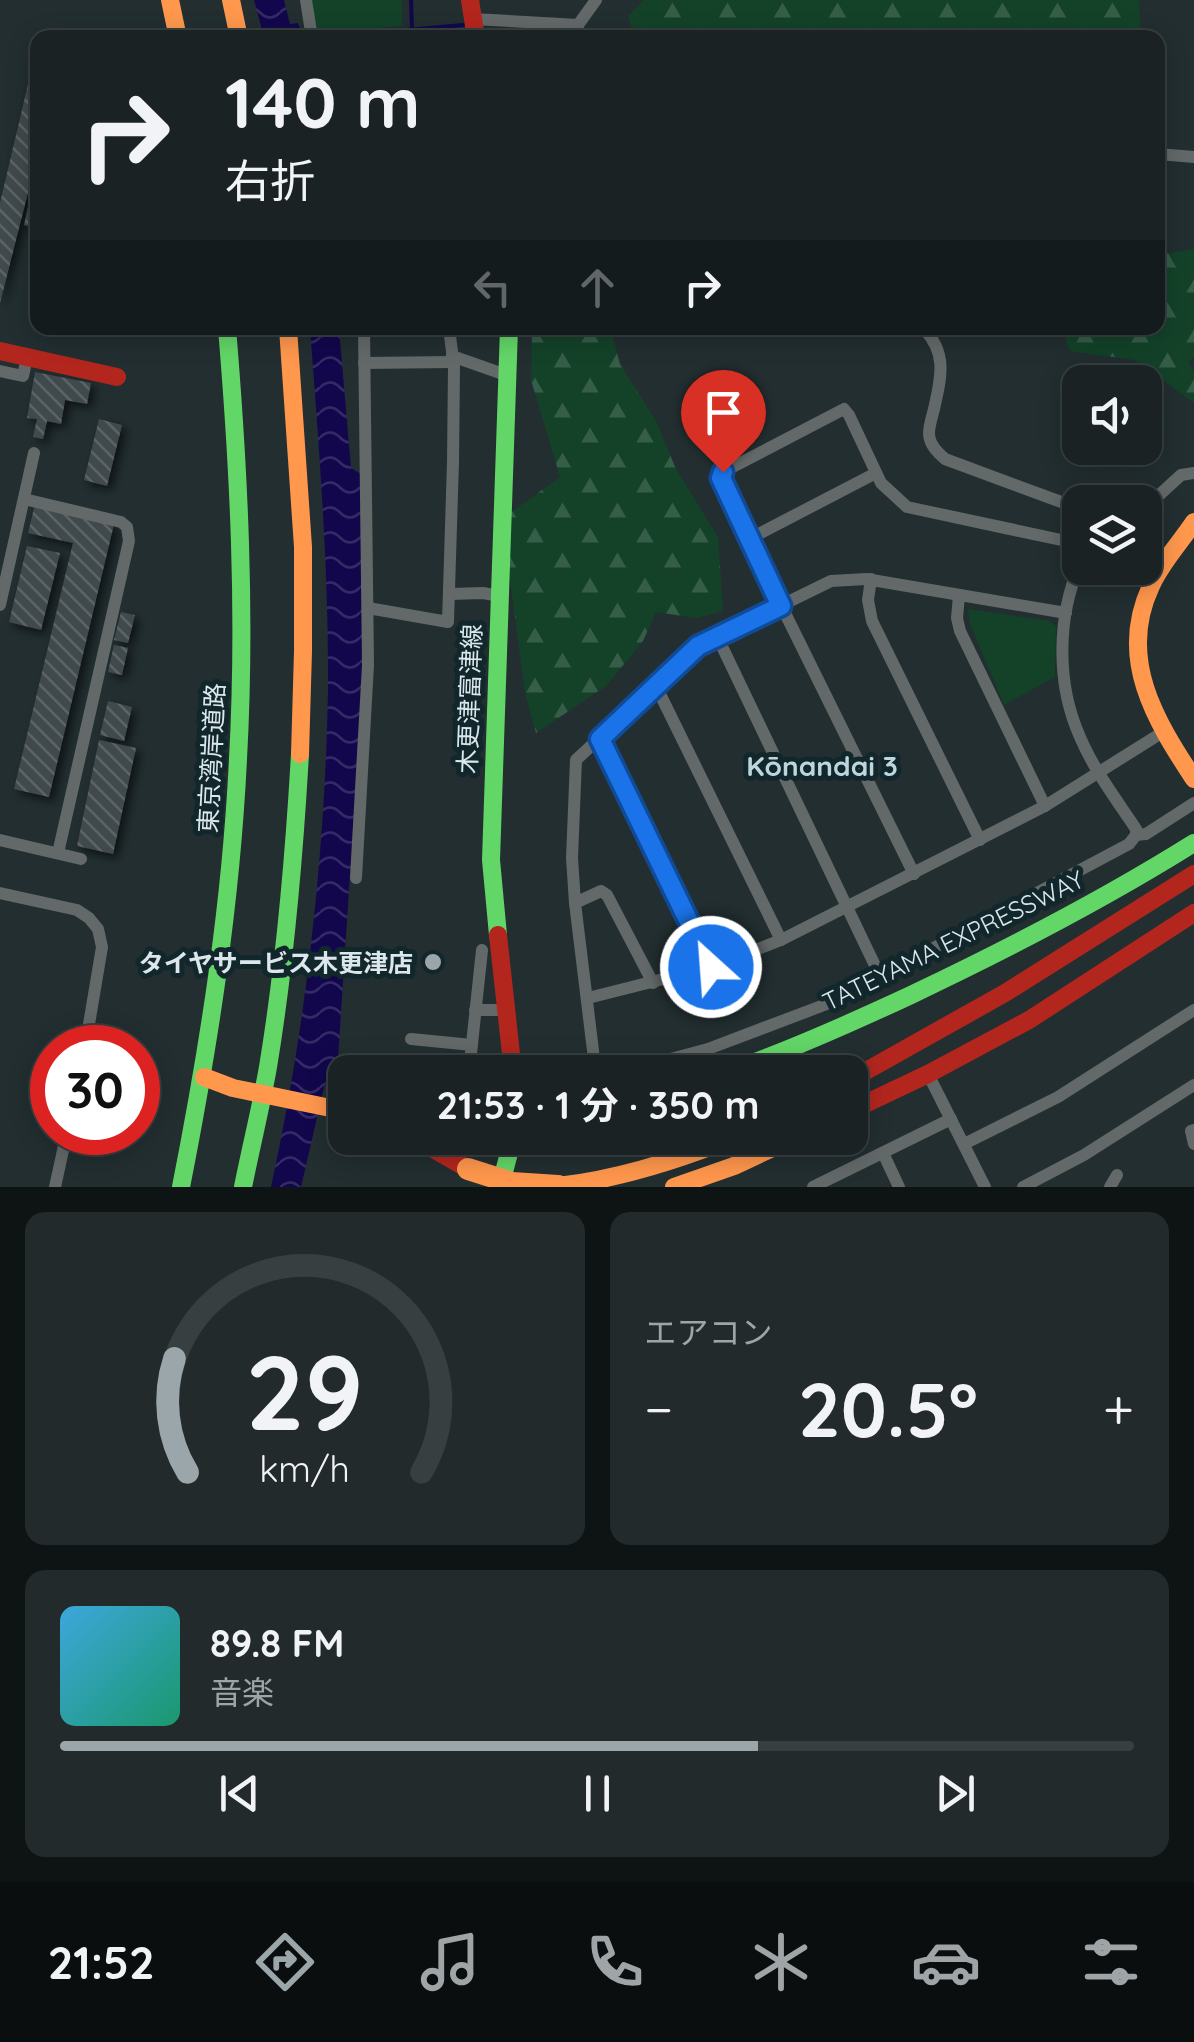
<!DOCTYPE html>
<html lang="ja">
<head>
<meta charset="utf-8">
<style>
	:root { --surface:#1a2224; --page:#232a2c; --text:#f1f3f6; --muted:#9fa4a6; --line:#383f41; --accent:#9aa6aa }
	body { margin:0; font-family:Quicksand,"Noto Sans JP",sans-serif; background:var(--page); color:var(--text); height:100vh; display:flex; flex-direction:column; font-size:38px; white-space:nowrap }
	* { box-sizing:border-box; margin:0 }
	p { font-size:32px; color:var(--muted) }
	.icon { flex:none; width:55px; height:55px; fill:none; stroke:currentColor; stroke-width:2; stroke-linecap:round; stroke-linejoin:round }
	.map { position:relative; height:1187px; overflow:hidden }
	.panel { display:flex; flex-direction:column; gap:25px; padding:25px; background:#0e1314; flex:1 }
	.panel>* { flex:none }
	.banner { position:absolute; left:30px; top:30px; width:1135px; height:305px; border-radius:20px; box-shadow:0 5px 25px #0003,0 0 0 2px var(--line); background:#1a2224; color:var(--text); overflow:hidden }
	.tools { position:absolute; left:1062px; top:365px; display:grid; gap:20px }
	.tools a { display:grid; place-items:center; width:100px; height:100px; border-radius:20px; background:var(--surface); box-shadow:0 5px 25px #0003,0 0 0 2px var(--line); font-size:50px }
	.speed { position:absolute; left:30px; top:1025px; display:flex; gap:20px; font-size:50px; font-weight:700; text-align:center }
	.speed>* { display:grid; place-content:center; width:130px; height:130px; border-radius:50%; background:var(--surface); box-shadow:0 5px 25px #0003,0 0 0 2px var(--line); line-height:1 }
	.speed .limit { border:15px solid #d22; background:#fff; color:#111 }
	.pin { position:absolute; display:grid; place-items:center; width:85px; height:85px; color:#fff; margin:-102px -42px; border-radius:50% 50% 50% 0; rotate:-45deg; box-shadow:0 0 10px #0007 }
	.pin .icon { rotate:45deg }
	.me { position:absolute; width:110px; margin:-55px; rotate:334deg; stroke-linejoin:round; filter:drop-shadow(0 0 8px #0008) }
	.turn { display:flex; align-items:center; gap:35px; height:210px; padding:0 30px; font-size:45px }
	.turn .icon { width:130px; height:130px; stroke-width:2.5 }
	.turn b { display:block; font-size:70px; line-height:85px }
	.lanes { display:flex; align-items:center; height:95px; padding:0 30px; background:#0003; justify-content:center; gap:50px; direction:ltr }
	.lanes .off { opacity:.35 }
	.big { font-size:75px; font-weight:700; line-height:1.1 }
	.panel .tile { flex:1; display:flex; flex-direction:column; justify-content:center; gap:15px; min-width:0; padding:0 35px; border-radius:20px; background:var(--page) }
	.panel .dial { align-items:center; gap:0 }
	.dial svg { height:260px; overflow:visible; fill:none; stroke:var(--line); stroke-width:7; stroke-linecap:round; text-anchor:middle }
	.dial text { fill:var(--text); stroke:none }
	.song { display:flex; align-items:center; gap:30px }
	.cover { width:120px; height:120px; border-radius:15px; background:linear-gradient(135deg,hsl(200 70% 55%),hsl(160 70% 35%)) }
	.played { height:10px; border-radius:5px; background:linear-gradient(90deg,var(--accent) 65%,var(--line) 65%) }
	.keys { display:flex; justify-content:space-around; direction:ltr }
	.heat { display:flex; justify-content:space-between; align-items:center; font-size:55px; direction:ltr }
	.panel .tiles { flex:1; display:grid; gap:25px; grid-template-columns:1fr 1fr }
	.tile:last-child { grid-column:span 2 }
	.trip { position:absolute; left:328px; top:1055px; width:540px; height:100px; border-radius:20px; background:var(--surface); box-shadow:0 5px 25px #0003,0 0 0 2px var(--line); font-weight:700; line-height:100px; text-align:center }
	.tab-bar { display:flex; height:160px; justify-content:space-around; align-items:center; background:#0a0e0e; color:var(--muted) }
	.tab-bar .icon { width:70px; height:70px }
	.tab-bar .on { color:var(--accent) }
	.tab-bar b { font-size:45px; color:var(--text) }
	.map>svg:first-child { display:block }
	.green { fill:#134229 }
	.forest { fill:url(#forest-firs) }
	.water { fill:url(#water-waves) }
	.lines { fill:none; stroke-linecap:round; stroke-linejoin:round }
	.stream { stroke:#12074c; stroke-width:4 }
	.building { fill:url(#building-back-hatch); filter:url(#shadow) }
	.street { stroke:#636868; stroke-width:12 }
	.fast { stroke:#63d668; stroke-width:18 }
	.slow { stroke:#ff974d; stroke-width:18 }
	.jam { stroke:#b3261e; stroke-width:18 }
	.slow-bridge { stroke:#ff974d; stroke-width:22 }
	.route-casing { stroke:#114b97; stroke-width:25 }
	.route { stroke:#1a73e8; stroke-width:18 }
	.poi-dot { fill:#9aa6aa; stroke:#12272c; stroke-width:4 }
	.labels { text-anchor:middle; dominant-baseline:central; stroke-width:10; stroke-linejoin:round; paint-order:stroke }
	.street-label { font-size:25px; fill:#dbe7eb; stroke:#12272c }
	.poi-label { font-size:25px; font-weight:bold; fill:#dbe7eb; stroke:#12272c; text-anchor:end }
	.neighbourhood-label { font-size:28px; font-weight:bold; fill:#bdd6dd; stroke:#12272c }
</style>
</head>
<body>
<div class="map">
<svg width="1194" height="1187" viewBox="0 0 1194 1187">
	<defs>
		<pattern id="forest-firs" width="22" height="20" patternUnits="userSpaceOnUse" patternTransform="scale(2.5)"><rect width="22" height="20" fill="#134229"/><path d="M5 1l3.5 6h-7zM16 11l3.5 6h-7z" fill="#355d48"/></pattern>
		<pattern id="water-waves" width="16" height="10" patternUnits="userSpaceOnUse" patternTransform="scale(2.5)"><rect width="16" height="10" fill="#12074c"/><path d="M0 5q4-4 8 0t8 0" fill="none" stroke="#342b66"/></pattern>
		<pattern id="building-back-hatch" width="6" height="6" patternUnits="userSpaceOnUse" patternTransform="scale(2.5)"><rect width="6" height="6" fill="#41494c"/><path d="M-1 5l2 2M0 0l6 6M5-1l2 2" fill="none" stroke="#5c6366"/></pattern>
		<filter id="shadow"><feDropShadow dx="4.5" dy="4.5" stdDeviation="5" flood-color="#0009"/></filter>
	</defs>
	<rect width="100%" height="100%" fill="#222e30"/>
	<g class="green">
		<polygon points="310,0 402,0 402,26 350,30 316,28"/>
		<polygon points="968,609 1050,621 1056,627 1055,677 1004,705 970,624"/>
	</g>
	<g class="forest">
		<polygon points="644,0 1139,0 1141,37 635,37 628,16"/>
		<polygon points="1194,249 1194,357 1188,362 1194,372 1194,403 1135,360 1070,351 1062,328 1158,328 1158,255"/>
		<polygon points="532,328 610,328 620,364 656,421 676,469 718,537 723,611 696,618 656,612 643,641 606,686 536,733 525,693 502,519 560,477 531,380"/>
	</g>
	<g class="water">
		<polygon points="254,0 284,0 290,24 298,23 303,37 264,37"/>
		<path d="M310,328H339L351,468L361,474L364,660L337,1074L325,1083L301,1187H271C306,1027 325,855 328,691C329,570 319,448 310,328Z"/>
	</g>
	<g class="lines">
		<g class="stream">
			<polyline points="411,0 412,29"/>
			<polyline points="351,35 463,25"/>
		</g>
	</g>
	<g class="building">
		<polygon points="29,80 38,82 38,153 0,303 0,203"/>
		<polygon points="36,174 38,174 38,229 24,225"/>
		<polygon points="35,372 91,383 87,404 65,400 61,424 47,421 43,439 33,437 37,419 27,418"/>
		<polygon points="99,419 122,425 107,486 84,480"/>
		<polygon points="35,504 114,524 49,797 14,789 73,543 28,533"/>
		<polygon points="27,546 60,553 41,630 9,622"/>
		<polygon points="121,612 135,615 128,643 114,640"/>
		<polygon points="114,645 128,648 122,675 108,672"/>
		<polygon points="108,701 132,707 124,741 100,735"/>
		<polygon points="99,740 136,748 113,854 77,846"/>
	</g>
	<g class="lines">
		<g class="street">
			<polyline points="306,0 312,38"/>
			<polyline points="473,19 578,25"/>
			<polyline points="577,32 578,25 596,0"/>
			<polyline points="476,35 577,36"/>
			<polyline points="401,36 402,38"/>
			<polyline points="1158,154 1194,157"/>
			<path d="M923,328C948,353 941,378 934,409C932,417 929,426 929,433C929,444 937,452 945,459L1080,509"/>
			<polyline points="452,356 506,375"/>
			<polyline points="364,363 453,362"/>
			<polyline points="0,371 23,376 27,357"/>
			<polyline points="24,499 121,522 127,527 129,541 58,853"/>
			<polyline points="1145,508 1181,475 1194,473"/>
			<polyline points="749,539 876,473"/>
			<polyline points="1129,568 1153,581"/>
			<polyline points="871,579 868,600 872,621 980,840"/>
			<polyline points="450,594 483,593 500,596"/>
			<polyline points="959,595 957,618 960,631 1045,806"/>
			<polyline points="0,605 34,453"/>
			<polyline points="368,608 448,622 453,462 454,367 449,328"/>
			<path d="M1066,613L866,579L831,581L698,646L576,760L572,858L575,903L595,1067L604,1072L644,1066L708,1049L832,1002L1129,844L1136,835V829C1116,799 1094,770 1080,737C1056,683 1057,617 1080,564"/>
			<polyline points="717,636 881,978"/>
			<polyline points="656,686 781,940"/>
			<polyline points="600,739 711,967"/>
			<polyline points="1136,835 1146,834 1194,803"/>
			<polyline points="0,840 81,859"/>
			<polyline points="914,874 781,605 721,478 723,472 844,409 849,415 881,483 907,507 1080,544"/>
			<polyline points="356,878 368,665 364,328"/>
			<polyline points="0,893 77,910 89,918 98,929 102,947 85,1048"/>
			<polyline points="575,903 601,891 607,895 653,983"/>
			<polyline points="588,998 711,967 781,940 1045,806 1163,732"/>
			<polyline points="475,1010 509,1010"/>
			<polyline points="411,1039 472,1045"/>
			<polyline points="469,1072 482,950"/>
			<polyline points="928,1074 985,1187"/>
			<polyline points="1194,1130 1191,1131 1194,1144"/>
			<polyline points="964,1144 1058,1097 1194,1010"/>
			<polyline points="883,1153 899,1187"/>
			<polyline points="55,1187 67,1132"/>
			<polyline points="813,1187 951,1119"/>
			<polyline points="1023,1187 1084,1155 1194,1085"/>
			<polyline points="1110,1187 1117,1175"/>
		</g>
		<g class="fast">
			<polyline points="498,935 491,860 509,328"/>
			<path d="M728,1072C791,1050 851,1023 911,995C1008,949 1103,900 1194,843"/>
			<path d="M181,1187C209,1045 231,904 238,759C246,615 239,472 227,328"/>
			<path d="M243,1187C251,1147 261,1107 268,1067C285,964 294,859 300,754"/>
			<polyline points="500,1187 513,1138"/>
		</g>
		<g class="slow">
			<polyline points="170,0 178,38"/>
			<polyline points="231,0 239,38"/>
			<polyline points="288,328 303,547 303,651 300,754"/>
			<path d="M1194,522C1180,543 1161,563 1151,586C1117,658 1155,720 1194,779"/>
			<polyline points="204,1077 233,1088 345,1111"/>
			<path d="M558,1186C619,1179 676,1161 733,1138"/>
			<polyline points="674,1187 734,1166 794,1138"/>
		</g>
		<g class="jam">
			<polyline points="470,0 476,38"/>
			<polyline points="0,351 117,377"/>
			<polyline points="498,935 513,1072"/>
			<polyline points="850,1080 1005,993 1194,874"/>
			<polyline points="850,1111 928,1074 1029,1020 1194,913"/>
			<polyline points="414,1138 468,1169"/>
		</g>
		<polyline class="slow-bridge" points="468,1169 512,1183 558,1186"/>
	</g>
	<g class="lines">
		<g class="route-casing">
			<polyline id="route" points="711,967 600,739 698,646 781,606 721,478 723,472"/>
		</g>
		<use href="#route" class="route"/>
	</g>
	<circle class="poi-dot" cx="433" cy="962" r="10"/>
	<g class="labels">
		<g class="street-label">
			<text transform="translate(469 699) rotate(-88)">木更津富津線</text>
			<text transform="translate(211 758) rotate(-87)">東京湾岸道路</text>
			<text transform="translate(953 940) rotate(-26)">TATEYAMA EXPRESSWAY</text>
		</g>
		<g class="poi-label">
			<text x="413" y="962">タイヤサービス木更津店</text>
		</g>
		<g class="neighbourhood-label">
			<text x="822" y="765">Kōnandai 3</text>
		</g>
	</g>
</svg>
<div class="tools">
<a><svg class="icon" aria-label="sound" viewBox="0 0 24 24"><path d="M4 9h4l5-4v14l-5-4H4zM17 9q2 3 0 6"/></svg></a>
<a><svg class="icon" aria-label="layers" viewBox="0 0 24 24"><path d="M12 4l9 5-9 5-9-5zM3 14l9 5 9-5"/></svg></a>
</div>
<div class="speed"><div class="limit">30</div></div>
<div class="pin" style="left:723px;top:472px;background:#d93025"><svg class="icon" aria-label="arrive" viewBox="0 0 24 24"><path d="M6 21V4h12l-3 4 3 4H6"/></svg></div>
<svg class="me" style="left:711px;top:967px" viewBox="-20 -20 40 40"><circle r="17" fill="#1a73e8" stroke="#fff" stroke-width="3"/><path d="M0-11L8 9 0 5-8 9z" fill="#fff"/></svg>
<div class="trip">21:53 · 1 分 · 350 m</div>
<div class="banner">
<div class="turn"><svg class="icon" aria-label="right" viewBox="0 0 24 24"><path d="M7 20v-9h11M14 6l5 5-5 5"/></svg><div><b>140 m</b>右折</div></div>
<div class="lanes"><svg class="icon off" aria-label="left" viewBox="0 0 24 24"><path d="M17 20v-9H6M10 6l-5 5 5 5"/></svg><svg class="icon off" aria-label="ahead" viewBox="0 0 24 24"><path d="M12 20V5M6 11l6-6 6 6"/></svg><svg class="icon" aria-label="right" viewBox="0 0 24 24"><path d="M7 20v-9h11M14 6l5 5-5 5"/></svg></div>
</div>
</div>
<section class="panel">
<div class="tiles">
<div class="tile dial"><svg viewBox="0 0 100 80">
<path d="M14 69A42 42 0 1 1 86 69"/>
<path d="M14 69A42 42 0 0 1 10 34" stroke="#9aa6aa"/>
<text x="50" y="56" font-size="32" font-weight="700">29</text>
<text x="50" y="72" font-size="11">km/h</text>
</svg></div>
<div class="tile"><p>エアコン</p>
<div class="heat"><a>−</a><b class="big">20.5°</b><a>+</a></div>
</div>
<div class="tile">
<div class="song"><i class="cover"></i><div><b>89.8 FM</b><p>音楽</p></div></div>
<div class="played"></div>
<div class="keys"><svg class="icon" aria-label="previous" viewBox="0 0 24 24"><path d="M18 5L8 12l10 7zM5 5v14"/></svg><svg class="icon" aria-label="pause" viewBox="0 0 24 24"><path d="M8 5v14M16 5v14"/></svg><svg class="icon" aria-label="next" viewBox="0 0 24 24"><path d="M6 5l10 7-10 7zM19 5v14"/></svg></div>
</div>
</div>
</section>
<nav class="tab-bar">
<b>21:52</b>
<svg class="icon on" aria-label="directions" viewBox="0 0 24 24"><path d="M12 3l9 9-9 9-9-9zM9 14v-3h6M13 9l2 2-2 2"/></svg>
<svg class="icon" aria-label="music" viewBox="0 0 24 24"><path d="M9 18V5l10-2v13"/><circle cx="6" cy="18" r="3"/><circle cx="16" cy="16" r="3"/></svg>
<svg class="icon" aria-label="phone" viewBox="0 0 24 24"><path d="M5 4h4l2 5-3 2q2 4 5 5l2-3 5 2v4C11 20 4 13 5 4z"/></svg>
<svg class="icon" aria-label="climate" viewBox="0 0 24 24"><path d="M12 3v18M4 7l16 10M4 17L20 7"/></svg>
<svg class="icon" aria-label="car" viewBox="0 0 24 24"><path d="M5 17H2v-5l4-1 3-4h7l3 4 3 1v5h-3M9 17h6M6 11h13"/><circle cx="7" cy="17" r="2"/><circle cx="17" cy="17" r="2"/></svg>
<svg class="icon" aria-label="filters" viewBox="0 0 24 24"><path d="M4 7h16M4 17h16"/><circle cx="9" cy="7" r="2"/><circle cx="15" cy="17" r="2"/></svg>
</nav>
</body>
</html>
